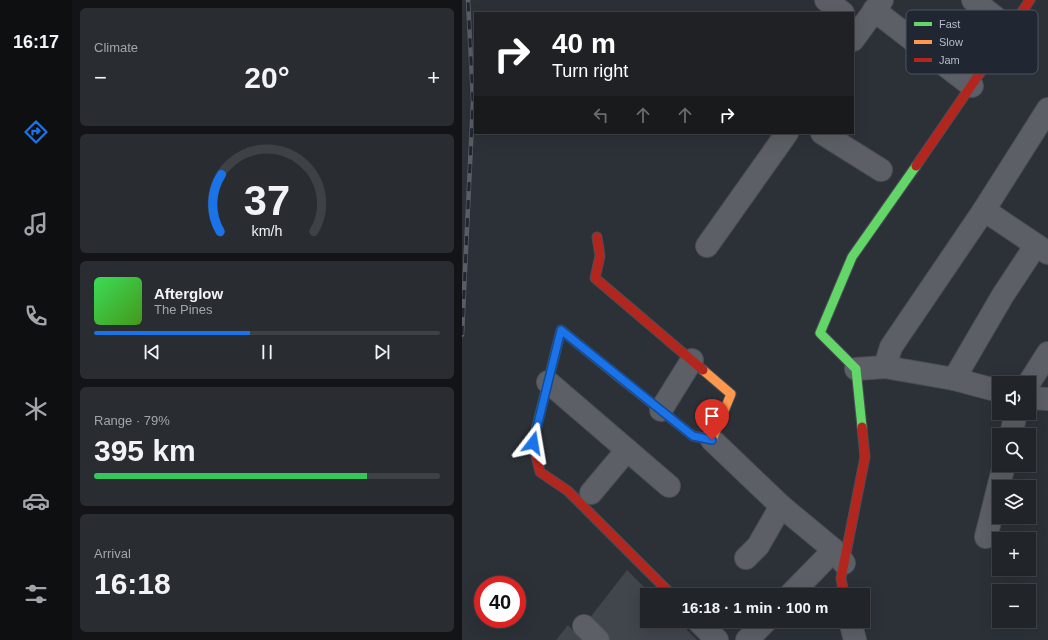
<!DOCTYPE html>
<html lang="en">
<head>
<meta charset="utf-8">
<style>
	:root { --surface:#21252a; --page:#292d32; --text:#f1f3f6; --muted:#a2a5a8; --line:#3e4247; --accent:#1a73e8 }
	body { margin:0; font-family:Arial,sans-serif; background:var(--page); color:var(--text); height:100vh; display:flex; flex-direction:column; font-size:15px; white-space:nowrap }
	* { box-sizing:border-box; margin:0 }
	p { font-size:13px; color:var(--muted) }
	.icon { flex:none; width:22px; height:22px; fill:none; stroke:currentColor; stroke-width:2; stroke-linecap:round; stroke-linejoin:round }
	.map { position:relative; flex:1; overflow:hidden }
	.side { display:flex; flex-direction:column; gap:8px; padding:8px; background:#121417; width:390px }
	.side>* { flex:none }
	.hud { position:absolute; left:12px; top:12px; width:380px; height:122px; border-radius:0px; box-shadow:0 4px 16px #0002,0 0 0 1px var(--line); background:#202124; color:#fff; overflow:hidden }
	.fabs { position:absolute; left:530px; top:376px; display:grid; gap:8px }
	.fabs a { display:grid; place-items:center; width:44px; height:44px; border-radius:0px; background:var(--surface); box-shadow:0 4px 16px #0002,0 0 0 1px var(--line); font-size:20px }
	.speed { position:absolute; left:12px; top:576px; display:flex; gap:8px; font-size:20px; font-weight:700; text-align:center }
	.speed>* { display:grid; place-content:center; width:52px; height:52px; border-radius:50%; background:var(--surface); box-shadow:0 4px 16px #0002,0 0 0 1px var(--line); line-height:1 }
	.speed .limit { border:6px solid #d22; background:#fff; color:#111 }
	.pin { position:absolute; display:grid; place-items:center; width:34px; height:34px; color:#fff; margin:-41px -17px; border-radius:50% 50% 50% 0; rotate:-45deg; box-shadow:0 0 4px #0007 }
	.pin .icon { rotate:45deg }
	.me { position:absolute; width:44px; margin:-22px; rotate:14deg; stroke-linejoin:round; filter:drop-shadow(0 0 3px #0008) }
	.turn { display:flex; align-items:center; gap:14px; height:84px; padding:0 12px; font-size:18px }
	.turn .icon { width:52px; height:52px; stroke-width:2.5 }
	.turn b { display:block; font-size:28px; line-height:34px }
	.lanes { display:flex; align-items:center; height:38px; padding:0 12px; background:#0003; justify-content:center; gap:20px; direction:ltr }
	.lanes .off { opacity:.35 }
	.big { font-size:30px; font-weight:700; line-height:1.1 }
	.side .card { flex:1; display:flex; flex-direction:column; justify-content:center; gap:6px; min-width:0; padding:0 14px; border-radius:6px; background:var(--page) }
	.side .dial { align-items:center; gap:0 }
	.dial svg { height:104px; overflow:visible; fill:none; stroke:var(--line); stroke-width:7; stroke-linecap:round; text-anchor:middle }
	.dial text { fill:var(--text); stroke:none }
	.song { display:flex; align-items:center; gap:12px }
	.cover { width:48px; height:48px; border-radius:6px; background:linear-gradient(135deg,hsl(130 70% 55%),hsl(100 70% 35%)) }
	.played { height:4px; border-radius:2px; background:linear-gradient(90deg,var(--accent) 45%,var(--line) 45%) }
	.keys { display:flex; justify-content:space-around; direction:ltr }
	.heat { display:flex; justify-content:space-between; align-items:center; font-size:22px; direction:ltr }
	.charge { height:6px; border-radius:3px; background:linear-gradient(90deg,#34c759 79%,var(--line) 0) }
	.trip { position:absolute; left:178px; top:588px; width:230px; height:40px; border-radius:0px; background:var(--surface); box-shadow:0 4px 16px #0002,0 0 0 1px var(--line); font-weight:700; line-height:40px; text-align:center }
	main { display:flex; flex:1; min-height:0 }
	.tabs { display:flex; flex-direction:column; width:72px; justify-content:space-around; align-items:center; background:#0d0f11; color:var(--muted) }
	.tabs .icon { width:28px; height:28px }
	.tabs .on { color:var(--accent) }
	.tabs b { font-size:18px; color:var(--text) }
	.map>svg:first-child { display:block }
	.building { fill:#41454c }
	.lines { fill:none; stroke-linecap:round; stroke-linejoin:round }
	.street-casing { stroke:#4a4e55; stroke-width:24 }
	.fast-casing { stroke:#4a4e55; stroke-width:11 }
	.slow-casing { stroke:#4a4e55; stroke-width:11 }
	.jam-casing { stroke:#4a4e55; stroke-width:11 }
	.street { stroke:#5c6066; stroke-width:22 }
	.fast { stroke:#63d668; stroke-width:9 }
	.slow { stroke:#ff974d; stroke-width:9 }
	.jam { stroke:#b3261e; stroke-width:9 }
	.rail-casing { stroke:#5a5e64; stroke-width:4.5 }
	.rail { stroke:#202733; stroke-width:3; stroke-dasharray:9; stroke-linecap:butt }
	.route-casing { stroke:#114b97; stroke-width:10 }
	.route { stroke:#1a73e8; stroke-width:7 }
	.key { fill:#202733; stroke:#4d5460; stroke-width:1 }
	.key-label { font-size:11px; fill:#b7bdc8 }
</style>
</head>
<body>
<main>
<nav class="tabs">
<b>16:17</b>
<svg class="icon on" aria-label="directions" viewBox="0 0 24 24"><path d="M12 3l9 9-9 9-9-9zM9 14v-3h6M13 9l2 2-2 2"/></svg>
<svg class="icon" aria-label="music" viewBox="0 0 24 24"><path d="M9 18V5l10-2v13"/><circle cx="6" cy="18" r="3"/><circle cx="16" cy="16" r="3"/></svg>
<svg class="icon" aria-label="phone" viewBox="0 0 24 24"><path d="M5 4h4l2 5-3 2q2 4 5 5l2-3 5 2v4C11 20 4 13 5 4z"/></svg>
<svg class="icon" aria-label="climate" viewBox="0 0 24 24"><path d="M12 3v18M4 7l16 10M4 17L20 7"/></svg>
<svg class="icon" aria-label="car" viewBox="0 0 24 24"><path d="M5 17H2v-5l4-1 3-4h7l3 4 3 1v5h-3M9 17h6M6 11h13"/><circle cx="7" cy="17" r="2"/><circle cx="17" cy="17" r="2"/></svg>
<svg class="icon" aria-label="filters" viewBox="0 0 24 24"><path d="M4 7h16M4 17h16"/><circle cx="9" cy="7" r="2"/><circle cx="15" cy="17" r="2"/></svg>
</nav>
<section class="side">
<div class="card"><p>Climate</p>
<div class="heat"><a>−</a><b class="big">20°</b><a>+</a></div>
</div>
<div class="card dial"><svg viewBox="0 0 100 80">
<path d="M14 69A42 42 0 1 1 86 69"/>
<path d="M14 69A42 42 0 0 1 15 25" stroke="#1a73e8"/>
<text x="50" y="56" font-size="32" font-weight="700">37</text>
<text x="50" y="72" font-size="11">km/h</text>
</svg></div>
<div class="card">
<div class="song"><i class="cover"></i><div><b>Afterglow</b><p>The Pines</p></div></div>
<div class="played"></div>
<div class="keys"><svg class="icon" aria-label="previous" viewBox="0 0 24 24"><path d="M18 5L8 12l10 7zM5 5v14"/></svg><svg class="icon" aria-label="pause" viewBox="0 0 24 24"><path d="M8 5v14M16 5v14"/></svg><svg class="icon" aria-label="next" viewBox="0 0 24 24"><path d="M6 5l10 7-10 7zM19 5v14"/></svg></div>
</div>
<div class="card"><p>Range · 79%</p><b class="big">395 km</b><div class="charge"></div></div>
<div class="card"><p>Arrival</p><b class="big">16:18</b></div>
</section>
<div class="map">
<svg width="586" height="640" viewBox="0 0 586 640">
	<rect width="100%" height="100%" fill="#2c3138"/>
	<g class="building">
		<polygon points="165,570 190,595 185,595 185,621 216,621 235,640 148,640 127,619"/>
		<polygon points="106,625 119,640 94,640"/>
	</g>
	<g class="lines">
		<g class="street-casing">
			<g id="street">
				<polyline points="364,0 381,13"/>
				<polyline points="511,0 548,29"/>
				<polyline points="412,10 510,86"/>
				<polyline points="391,40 420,0"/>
				<polyline points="360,133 419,170"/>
				<polyline points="522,210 586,253"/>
				<polyline points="245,246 325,133"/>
				<polyline points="423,367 429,347 522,210 586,109"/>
				<polyline points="394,369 423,367 492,379 537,391"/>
				<polyline points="492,379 541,295 574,245"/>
				<polyline points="86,382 207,486"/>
				<polyline points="567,383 586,353"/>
				<polyline points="567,398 586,399"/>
				<polyline points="199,410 230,360"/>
				<polyline points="549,435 554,413"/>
				<polyline points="250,440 319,506 296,546 284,558"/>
				<polyline points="129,493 165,450"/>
				<polyline points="319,506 372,550 382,563"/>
				<polyline points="524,537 542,465"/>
				<polyline points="328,595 372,550"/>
				<polyline points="236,621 255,640"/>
				<polyline points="388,621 393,640"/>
				<polyline points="122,626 136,640"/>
				<polyline points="285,640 304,621"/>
			</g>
		</g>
		<g class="fast-casing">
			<g id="fast">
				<polyline points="75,426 99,330 157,377"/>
				<polyline points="400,427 394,369 358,333 390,257 454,166"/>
			</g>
		</g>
		<g class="slow-casing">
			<polyline id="slow" points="157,377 231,436 250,440 269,394 241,370"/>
		</g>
		<g class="jam-casing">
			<g id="jam">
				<polyline points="454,166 568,0"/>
				<polyline points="135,237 138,256 133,278 241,370"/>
				<polyline points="75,426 71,443 78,472 106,491 210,595"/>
				<polyline points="382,595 379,578 403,457 400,427"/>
			</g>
		</g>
		<use href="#street" class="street"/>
		<use href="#fast" class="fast"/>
		<use href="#slow" class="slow"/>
		<use href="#jam" class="jam"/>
		<g class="rail-casing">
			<polyline id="rail" points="0,335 11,101 6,0"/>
		</g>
		<use href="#rail" class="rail"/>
	</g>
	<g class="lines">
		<g class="route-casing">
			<polyline id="route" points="71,443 99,330 231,436 250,440"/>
		</g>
		<use href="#route" class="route"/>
	</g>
	<rect x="444" y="10" width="132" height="64" rx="6" class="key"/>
	<rect x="452" y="22" width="18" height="4" fill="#63d668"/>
	<rect x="452" y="40" width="18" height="4" fill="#ff974d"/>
	<rect x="452" y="58" width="18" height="4" fill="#b3261e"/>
	<g class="key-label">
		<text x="477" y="28">Fast</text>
		<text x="477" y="46">Slow</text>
		<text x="477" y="64">Jam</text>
	</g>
</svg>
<div class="fabs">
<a><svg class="icon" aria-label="sound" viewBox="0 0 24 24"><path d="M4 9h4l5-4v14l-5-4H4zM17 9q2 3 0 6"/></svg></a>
<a><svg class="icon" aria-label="search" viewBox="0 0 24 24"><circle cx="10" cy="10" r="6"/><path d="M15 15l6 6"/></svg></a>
<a><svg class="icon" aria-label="layers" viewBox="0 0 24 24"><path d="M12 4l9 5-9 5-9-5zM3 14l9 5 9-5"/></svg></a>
<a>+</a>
<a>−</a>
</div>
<div class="speed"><div class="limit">40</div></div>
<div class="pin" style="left:250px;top:440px;background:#d93025"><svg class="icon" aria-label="arrive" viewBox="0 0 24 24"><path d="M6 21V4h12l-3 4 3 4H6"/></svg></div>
<svg class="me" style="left:71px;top:443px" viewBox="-20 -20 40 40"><path d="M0-17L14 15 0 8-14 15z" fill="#1a73e8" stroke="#fff" stroke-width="4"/></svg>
<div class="trip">16:18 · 1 min · 100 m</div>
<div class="hud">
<div class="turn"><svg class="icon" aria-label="right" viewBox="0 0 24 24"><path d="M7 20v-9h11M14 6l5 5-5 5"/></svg><div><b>40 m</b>Turn right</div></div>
<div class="lanes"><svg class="icon off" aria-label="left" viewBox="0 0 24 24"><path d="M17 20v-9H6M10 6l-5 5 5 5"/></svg><svg class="icon off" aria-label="ahead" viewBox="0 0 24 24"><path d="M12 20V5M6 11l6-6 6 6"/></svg><svg class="icon off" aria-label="ahead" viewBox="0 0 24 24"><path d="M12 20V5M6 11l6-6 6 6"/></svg><svg class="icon" aria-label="right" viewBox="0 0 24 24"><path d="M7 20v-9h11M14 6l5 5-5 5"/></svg></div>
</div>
</div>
</main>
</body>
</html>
